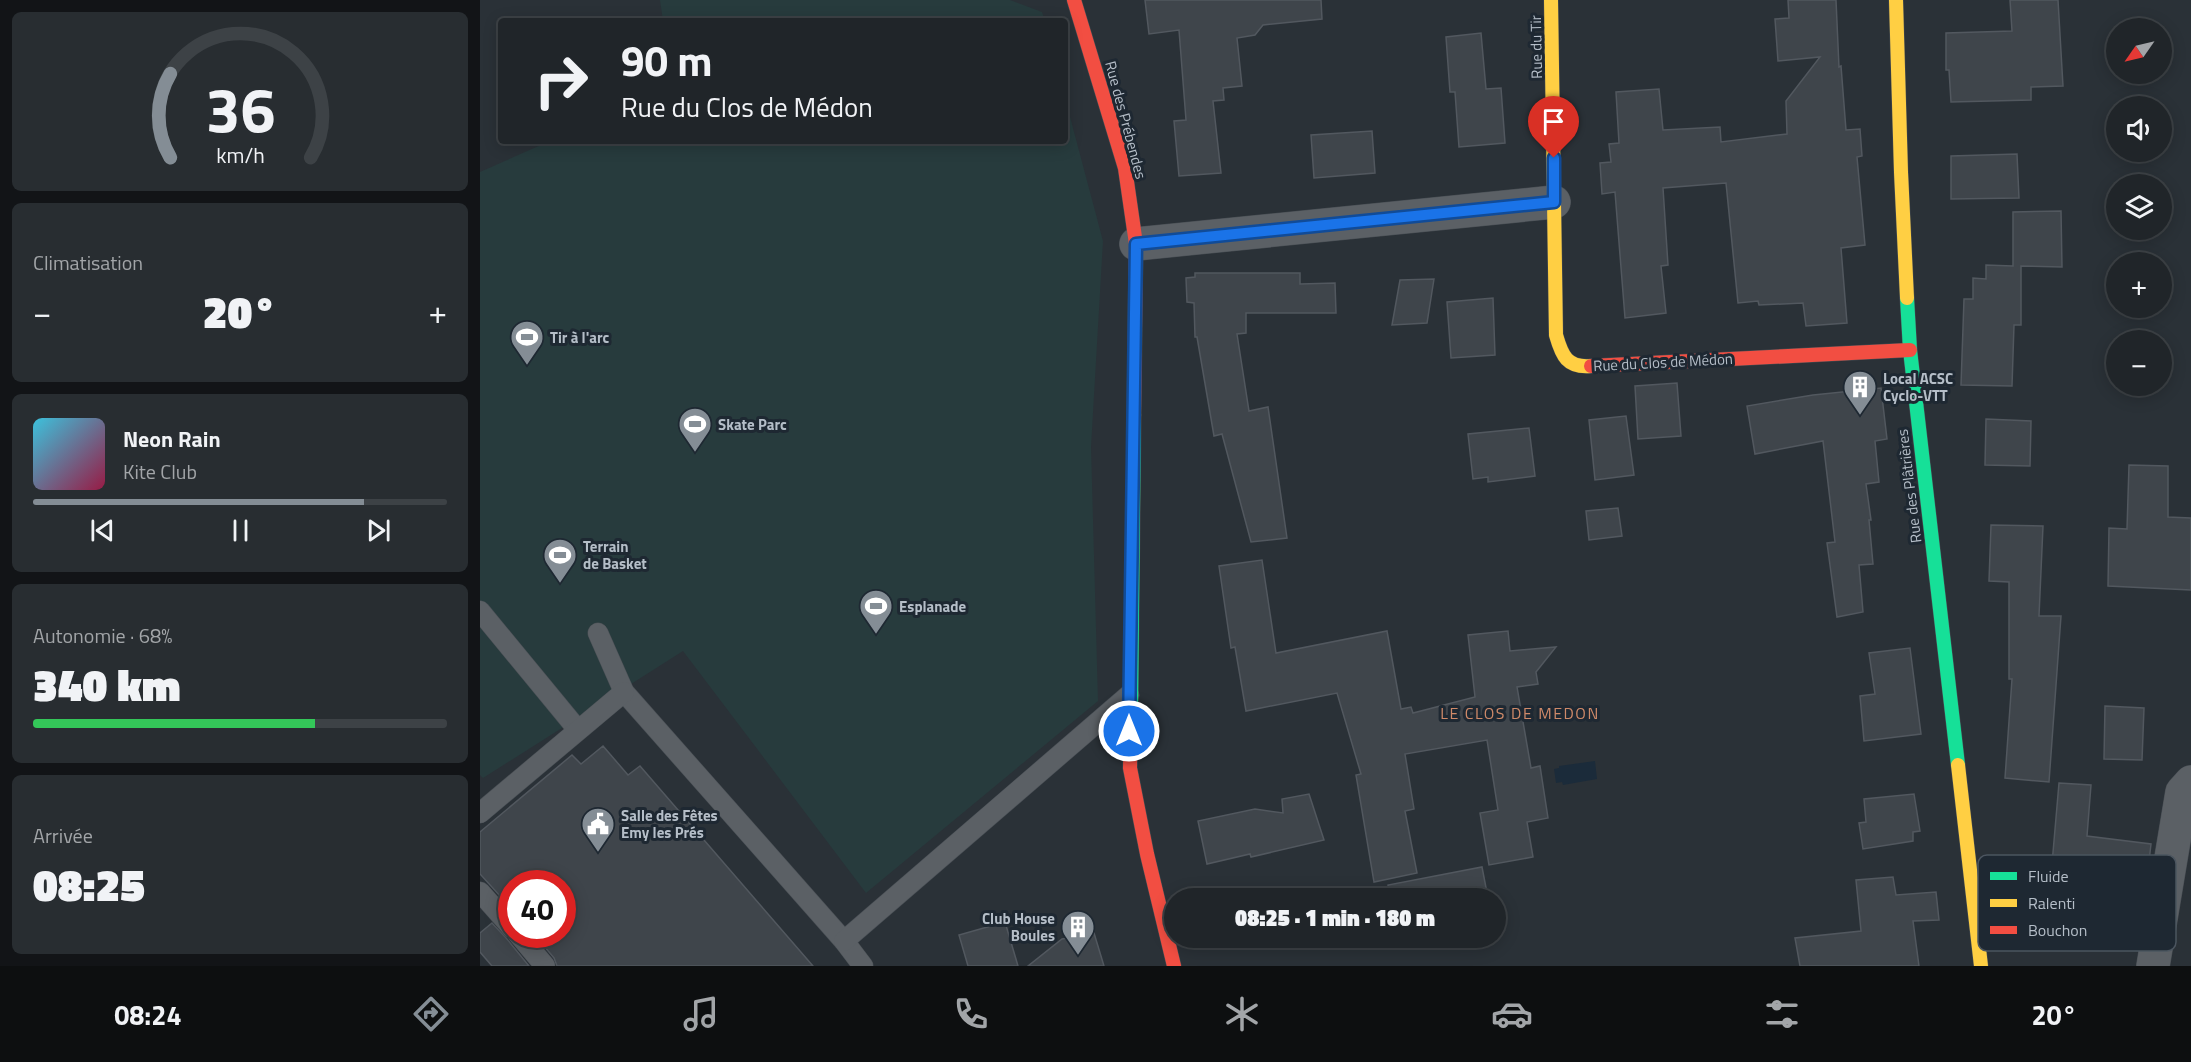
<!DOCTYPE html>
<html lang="fr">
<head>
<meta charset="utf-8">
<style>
	:root { --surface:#202529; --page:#282d31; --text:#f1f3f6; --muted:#a2a5a8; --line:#3d4246; --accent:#848d95 }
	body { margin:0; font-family:"Titillium Web",sans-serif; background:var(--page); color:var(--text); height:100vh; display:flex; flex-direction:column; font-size:22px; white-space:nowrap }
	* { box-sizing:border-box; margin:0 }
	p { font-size:20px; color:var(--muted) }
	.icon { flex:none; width:33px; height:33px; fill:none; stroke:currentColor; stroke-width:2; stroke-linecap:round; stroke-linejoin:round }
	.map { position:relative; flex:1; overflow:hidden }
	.side { display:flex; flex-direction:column; gap:12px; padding:12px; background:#121417; width:480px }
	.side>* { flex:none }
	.hud { position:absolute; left:18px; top:18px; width:570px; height:126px; border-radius:6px; box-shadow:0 3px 15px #0003,0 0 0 2px var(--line); background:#202529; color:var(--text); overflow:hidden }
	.needle { width:39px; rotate:236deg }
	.buttons { position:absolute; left:1626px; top:18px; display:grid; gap:12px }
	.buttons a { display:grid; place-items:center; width:66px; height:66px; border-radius:50%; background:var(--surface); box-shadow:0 3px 15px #0003,0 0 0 2px var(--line); font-size:30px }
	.speed { position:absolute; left:18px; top:870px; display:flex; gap:12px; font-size:30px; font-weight:700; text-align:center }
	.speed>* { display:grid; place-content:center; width:78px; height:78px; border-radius:50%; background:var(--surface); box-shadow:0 3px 15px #0003,0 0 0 2px var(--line); line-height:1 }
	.speed .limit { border:9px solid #d22; background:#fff; color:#111 }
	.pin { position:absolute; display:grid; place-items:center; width:51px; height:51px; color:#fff; margin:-62px -26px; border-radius:50% 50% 50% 0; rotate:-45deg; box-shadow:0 0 6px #0007 }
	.pin .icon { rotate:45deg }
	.me { position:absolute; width:66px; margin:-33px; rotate:0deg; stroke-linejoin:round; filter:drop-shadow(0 0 4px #0008) }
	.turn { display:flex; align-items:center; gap:21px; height:126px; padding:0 24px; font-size:27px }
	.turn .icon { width:78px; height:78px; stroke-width:2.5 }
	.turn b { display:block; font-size:42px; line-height:51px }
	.big { font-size:45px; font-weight:800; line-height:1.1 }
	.side .tile { flex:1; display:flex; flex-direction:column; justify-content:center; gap:9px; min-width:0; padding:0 21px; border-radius:9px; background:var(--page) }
	.side .dial { align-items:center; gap:0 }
	.dial svg { height:156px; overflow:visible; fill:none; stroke:var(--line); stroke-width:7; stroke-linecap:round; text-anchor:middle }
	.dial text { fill:var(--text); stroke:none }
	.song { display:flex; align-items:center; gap:18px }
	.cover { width:72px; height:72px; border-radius:9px; background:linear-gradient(135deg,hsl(190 70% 55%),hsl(340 70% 35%)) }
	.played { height:6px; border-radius:3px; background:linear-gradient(90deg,var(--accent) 80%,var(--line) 80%) }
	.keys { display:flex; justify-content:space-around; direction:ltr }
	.heat { display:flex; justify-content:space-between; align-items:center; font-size:33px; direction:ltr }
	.charge { height:9px; border-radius:4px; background:linear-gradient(90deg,#34c759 68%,var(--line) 0) }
	.trip { position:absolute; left:684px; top:888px; width:342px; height:60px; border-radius:30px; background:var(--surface); box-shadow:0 3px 15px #0003,0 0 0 2px var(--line); font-weight:800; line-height:60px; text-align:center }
	.tabs { display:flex; height:96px; justify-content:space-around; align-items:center; background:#0d0f10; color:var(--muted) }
	.tabs .icon { width:42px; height:42px }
	.tabs .active { color:var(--accent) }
	.tabs b { font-size:27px; color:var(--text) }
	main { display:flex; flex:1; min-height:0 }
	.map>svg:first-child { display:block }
	.green { fill:#273b3d }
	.water { fill:#1b2b3a }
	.building { fill:#3f454b; stroke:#52585f; stroke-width:1.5 }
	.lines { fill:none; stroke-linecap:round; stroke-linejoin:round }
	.lane-casing { stroke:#484e54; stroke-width:21 }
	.street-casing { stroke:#484e54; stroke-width:34 }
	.fast-casing { stroke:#484e54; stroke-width:15 }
	.slow-casing { stroke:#484e54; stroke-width:15 }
	.jam-casing { stroke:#484e54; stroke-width:15 }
	.lane { stroke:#5b6065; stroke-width:20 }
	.street { stroke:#5b6065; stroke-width:33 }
	.fast { stroke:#16e098; stroke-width:14 }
	.slow { stroke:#ffcf43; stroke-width:14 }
	.jam { stroke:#f24e42; stroke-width:14 }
	.route-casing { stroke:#114b97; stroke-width:15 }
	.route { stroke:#1a73e8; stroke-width:10 }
	.labels { text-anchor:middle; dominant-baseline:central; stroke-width:6; stroke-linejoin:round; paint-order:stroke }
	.street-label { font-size:15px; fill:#b5bec8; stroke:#1e2832 }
	.poi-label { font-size:15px; font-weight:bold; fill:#b5bec8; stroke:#1e2832; text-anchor:start }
	.neighbourhood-label { font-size:16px; letter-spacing:1.5px; fill:#cf8a69; stroke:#1e2832 }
	.key { fill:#1e2832; stroke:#4b555f; stroke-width:1.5 }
	.key-label { font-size:16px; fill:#b5bec8 }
</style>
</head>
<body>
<main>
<section class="side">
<div class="tile dial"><svg viewBox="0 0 100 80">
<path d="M14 69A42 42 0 1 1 86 69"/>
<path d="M14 69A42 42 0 0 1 14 26" stroke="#848d95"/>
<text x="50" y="56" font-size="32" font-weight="700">36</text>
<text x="50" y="72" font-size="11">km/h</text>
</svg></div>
<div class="tile"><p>Climatisation</p>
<div class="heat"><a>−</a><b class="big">20°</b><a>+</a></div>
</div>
<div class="tile">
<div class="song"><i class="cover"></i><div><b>Neon Rain</b><p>Kite Club</p></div></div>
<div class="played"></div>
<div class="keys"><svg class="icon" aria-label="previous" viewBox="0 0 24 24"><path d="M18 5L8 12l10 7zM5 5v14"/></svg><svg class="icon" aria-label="pause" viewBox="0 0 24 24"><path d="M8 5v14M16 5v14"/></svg><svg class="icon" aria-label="next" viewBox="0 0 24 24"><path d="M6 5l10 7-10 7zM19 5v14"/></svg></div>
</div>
<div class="tile"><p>Autonomie · 68%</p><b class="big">340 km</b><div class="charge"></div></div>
<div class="tile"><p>Arrivée</p><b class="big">08:25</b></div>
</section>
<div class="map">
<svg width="1711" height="966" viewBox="0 0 1711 966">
	<rect width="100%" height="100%" fill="#2a3137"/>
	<g class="green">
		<polygon points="180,0 530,0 562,12 565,21 183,21"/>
		<polygon points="585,98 623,241 611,447 618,701 386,893 203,651 3,778 0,775 0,172 70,141 585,141"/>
	</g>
	<polygon class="water" points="1115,761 1117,779 1083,785 1082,782 1076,783 1074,769 1079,768 1079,766"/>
	<g class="building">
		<polygon points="665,0 841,0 842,19 783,25 775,35 757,38 762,86 743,88 744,100 733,101 741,173 699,176 694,121 706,120 699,30 669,34"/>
		<polygon points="1308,0 1356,0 1359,67 1361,66 1366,130 1380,129 1382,156 1377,157 1385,245 1361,248 1367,323 1326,326 1323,303 1279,305 1278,301 1258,303 1246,183 1183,188 1188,265 1181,266 1186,313 1145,318 1135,192 1122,194 1120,163 1131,162 1129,144 1139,143 1136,92 1179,89 1183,130 1240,127 1241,142 1307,134 1306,101 1340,57 1298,61 1295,19 1309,18"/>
		<polygon points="1530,0 1578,0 1583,86 1551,87 1551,100 1471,102 1469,70 1466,70 1466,33 1532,31"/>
		<polygon points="1001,33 1006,89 1021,88 1025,143 979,147 975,92 970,92 966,37"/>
		<polygon points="892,131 895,173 834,178 831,135"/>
		<polygon points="1537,154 1539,198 1471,199 1471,156"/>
		<polygon points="1581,211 1582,267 1541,266 1541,325 1534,325 1532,386 1481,385 1484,299 1493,299 1493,278 1506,279 1506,265 1533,266 1533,212"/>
		<polygon points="715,273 820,273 820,284 855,283 856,313 766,313 766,333 757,334 769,411 788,407 807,538 771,542 742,434 734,436 717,337 715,337 714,303 707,302 706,278 715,277"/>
		<polygon points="954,279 947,323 912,325 920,280"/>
		<polygon points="1013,298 1015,355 971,358 967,302"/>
		<polygon points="1197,383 1201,436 1158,439 1155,386"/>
		<polygon points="1401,388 1407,439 1395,441 1399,482 1386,484 1391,520 1389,520 1393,564 1379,565 1383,612 1357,617 1347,543 1355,542 1343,441 1275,454 1267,406 1333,395"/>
		<polygon points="1146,416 1154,475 1115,480 1109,420"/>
		<polygon points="1506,419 1551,421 1550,466 1505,465"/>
		<polygon points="1049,428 1055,476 1008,482 1008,477 993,479 988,434"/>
		<polygon points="1649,465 1688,466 1688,517 1711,518 1711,590 1628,586 1629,528 1647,529"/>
		<polygon points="1138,508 1142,536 1109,540 1106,511"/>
		<polygon points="1511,525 1563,526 1559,616 1581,616 1569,782 1525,778 1532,679 1529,679 1529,582 1509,581"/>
		<polygon points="782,560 796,653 907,631 921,709 931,707 933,713 995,697 988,635 1028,631 1030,651 1076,647 1056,672 1058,684 1037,687 1051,768 1060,766 1068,818 1047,822 1053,857 1009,865 1000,813 1018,810 1007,740 925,754 934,809 925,811 937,873 894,882 876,775 881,774 857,693 766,711 755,647 751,648 739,566"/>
		<polygon points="1430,648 1441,734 1384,741 1380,696 1395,694 1389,653"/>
		<polygon points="1625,706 1664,708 1662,760 1624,759"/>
		<polygon points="123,746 148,775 160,766 333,966 77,966 74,958 54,934 82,934 82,884 32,884 32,909 0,874 0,832 92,755 101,764"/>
		<polygon points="1579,783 1611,785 1607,836 1671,844 1666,887 1622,881 1620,900 1548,891 1551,861 1572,864"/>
		<polygon points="829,794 844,840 771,857 770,854 727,864 718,821 775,809 803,813 802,799"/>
		<polygon points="1434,794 1440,831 1433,832 1433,841 1383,849 1379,823 1386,822 1384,799"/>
		<polygon points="1002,867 1008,898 909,898 908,885"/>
		<polygon points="1413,877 1416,895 1456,892 1459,920 1433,921 1439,966 1320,966 1315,938 1381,931 1376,880"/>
		<polygon points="525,922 538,966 488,966 479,935"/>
		<polygon points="12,923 27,939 49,966 12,966 0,952 0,933"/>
		<polygon points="614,933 624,966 548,966 582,939"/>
	</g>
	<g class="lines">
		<g class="lane-casing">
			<g id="lane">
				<polyline points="0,611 98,730"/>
				<polyline points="118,633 144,692 364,941 383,966"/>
				<polyline points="0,813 144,692"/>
				<polyline points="0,892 32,928"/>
				<polyline points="38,934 65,966"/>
				<polyline points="364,941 649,695"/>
			</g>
		</g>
		<g class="street-casing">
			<g id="street">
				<polyline points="656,244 1074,202"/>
				<polyline points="1673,966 1702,792 1711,782"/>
			</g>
		</g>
		<g class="fast-casing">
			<g id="fast">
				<polyline points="1427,298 1430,350 1478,765"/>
				<polyline points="651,711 654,415"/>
			</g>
		</g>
		<g class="slow-casing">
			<g id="slow">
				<path d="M1071,0L1076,335C1082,356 1087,368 1111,366"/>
				<polyline points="1416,0 1421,172 1427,298"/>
				<polyline points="1478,765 1501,966"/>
			</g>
		</g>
		<g class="jam-casing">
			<g id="jam">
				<polyline points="594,0 645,168 656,244 654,415"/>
				<polyline points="1111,366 1430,350"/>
				<polyline points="651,711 650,768 667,854 694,966"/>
			</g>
		</g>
		<use href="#lane" class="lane"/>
		<use href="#street" class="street"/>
		<use href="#fast" class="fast"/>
		<use href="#slow" class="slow"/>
		<use href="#jam" class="jam"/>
	</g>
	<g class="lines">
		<g class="route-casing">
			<polyline id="route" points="649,731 656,244 1074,202 1074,158"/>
		</g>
		<use href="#route" class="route"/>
	</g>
	<defs>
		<g id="stadium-pin" transform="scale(1.725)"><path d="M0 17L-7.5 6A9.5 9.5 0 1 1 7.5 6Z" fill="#848d95" stroke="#1e2832"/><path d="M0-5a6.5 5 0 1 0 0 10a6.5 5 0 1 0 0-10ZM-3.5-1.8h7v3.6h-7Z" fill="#fff"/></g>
		<g id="building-pin" transform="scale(1.725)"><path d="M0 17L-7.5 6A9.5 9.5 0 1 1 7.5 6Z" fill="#848d95" stroke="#1e2832"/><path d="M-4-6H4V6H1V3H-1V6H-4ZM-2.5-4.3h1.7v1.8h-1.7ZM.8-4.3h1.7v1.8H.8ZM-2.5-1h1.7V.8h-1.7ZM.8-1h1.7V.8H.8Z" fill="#fff"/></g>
		<g id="civic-pin" transform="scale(1.725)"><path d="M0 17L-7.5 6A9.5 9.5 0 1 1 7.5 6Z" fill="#848d95" stroke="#1e2832"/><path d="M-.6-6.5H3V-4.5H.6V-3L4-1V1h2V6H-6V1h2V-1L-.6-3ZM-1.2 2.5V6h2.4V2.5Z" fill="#fff"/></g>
	</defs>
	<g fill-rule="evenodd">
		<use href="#stadium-pin" x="47" y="337"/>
		<use href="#building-pin" x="1380" y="387"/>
		<use href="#stadium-pin" x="215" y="424"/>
		<use href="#stadium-pin" x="80" y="555"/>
		<use href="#stadium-pin" x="396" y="606"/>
		<use href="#civic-pin" x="118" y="824"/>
		<use href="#building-pin" x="598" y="927"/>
	</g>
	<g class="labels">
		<g class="street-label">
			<text transform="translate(1056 47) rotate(-91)">Rue du Tir</text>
			<text transform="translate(646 120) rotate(75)">Rue des Prébendes</text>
			<text transform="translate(1183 362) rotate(-3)">Rue du Clos de Médon</text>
			<text transform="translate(1429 486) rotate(-97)">Rue des Plâtrières</text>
		</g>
		<g class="poi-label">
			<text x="70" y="337">Tir à l'arc</text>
			<text x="1403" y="378">Local ACSC<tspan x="1403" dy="17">Cyclo-VTT</tspan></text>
			<text x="238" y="424">Skate Parc</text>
			<text x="103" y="546">Terrain<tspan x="103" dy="17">de Basket</tspan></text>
			<text x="419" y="606">Esplanade</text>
			<text x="141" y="815">Salle des Fêtes<tspan x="141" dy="17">Emy les Prés</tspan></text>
			<text x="575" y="918" text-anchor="end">Club House<tspan x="575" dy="17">Boules</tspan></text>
		</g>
		<g class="neighbourhood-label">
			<text x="1040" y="713">LE CLOS DE MEDON</text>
		</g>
	</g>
	<rect x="1498" y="855" width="198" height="96" rx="9" class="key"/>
	<rect x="1510" y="872" width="27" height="8" fill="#16e098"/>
	<rect x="1510" y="899" width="27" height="8" fill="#ffcf43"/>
	<rect x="1510" y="926" width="27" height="8" fill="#f24e42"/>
	<g class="key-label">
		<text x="1548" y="882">Fluide</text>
		<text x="1548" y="909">Ralenti</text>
		<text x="1548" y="936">Bouchon</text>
	</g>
</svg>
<div class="buttons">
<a><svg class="needle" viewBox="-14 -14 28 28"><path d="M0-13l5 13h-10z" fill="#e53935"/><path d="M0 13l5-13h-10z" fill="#a2a5a8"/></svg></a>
<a><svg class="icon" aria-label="sound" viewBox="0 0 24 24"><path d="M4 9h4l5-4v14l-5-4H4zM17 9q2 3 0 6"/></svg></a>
<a><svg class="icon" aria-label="layers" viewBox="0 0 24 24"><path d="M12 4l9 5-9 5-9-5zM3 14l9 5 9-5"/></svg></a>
<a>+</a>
<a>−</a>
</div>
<div class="speed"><div class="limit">40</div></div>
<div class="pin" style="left:1074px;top:158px;background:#d93025"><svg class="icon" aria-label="arrive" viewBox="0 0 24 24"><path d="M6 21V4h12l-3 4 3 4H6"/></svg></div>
<svg class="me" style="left:649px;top:731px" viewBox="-20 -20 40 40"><circle r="17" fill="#1a73e8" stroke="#fff" stroke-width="3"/><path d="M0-11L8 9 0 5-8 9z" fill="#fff"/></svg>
<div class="trip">08:25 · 1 min · 180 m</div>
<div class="hud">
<div class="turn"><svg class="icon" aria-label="right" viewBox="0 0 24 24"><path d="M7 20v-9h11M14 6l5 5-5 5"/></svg><div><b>90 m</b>Rue du Clos de Médon</div></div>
</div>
</div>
</main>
<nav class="tabs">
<b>08:24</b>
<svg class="icon active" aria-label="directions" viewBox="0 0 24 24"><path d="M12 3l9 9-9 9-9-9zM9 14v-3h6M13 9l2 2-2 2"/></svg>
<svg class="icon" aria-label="music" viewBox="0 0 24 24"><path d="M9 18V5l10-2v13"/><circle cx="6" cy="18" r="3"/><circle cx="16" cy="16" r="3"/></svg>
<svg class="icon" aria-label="phone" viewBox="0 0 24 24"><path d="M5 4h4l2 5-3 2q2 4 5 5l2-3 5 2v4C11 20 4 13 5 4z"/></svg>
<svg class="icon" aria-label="climate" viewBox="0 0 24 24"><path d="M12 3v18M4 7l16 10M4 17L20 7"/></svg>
<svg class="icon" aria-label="car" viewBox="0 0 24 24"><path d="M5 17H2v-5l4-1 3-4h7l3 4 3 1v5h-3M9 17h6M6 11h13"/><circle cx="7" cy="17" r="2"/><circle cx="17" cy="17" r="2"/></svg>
<svg class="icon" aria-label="filters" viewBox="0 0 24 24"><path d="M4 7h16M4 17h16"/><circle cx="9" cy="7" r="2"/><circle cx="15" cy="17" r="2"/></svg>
<b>20°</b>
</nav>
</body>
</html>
